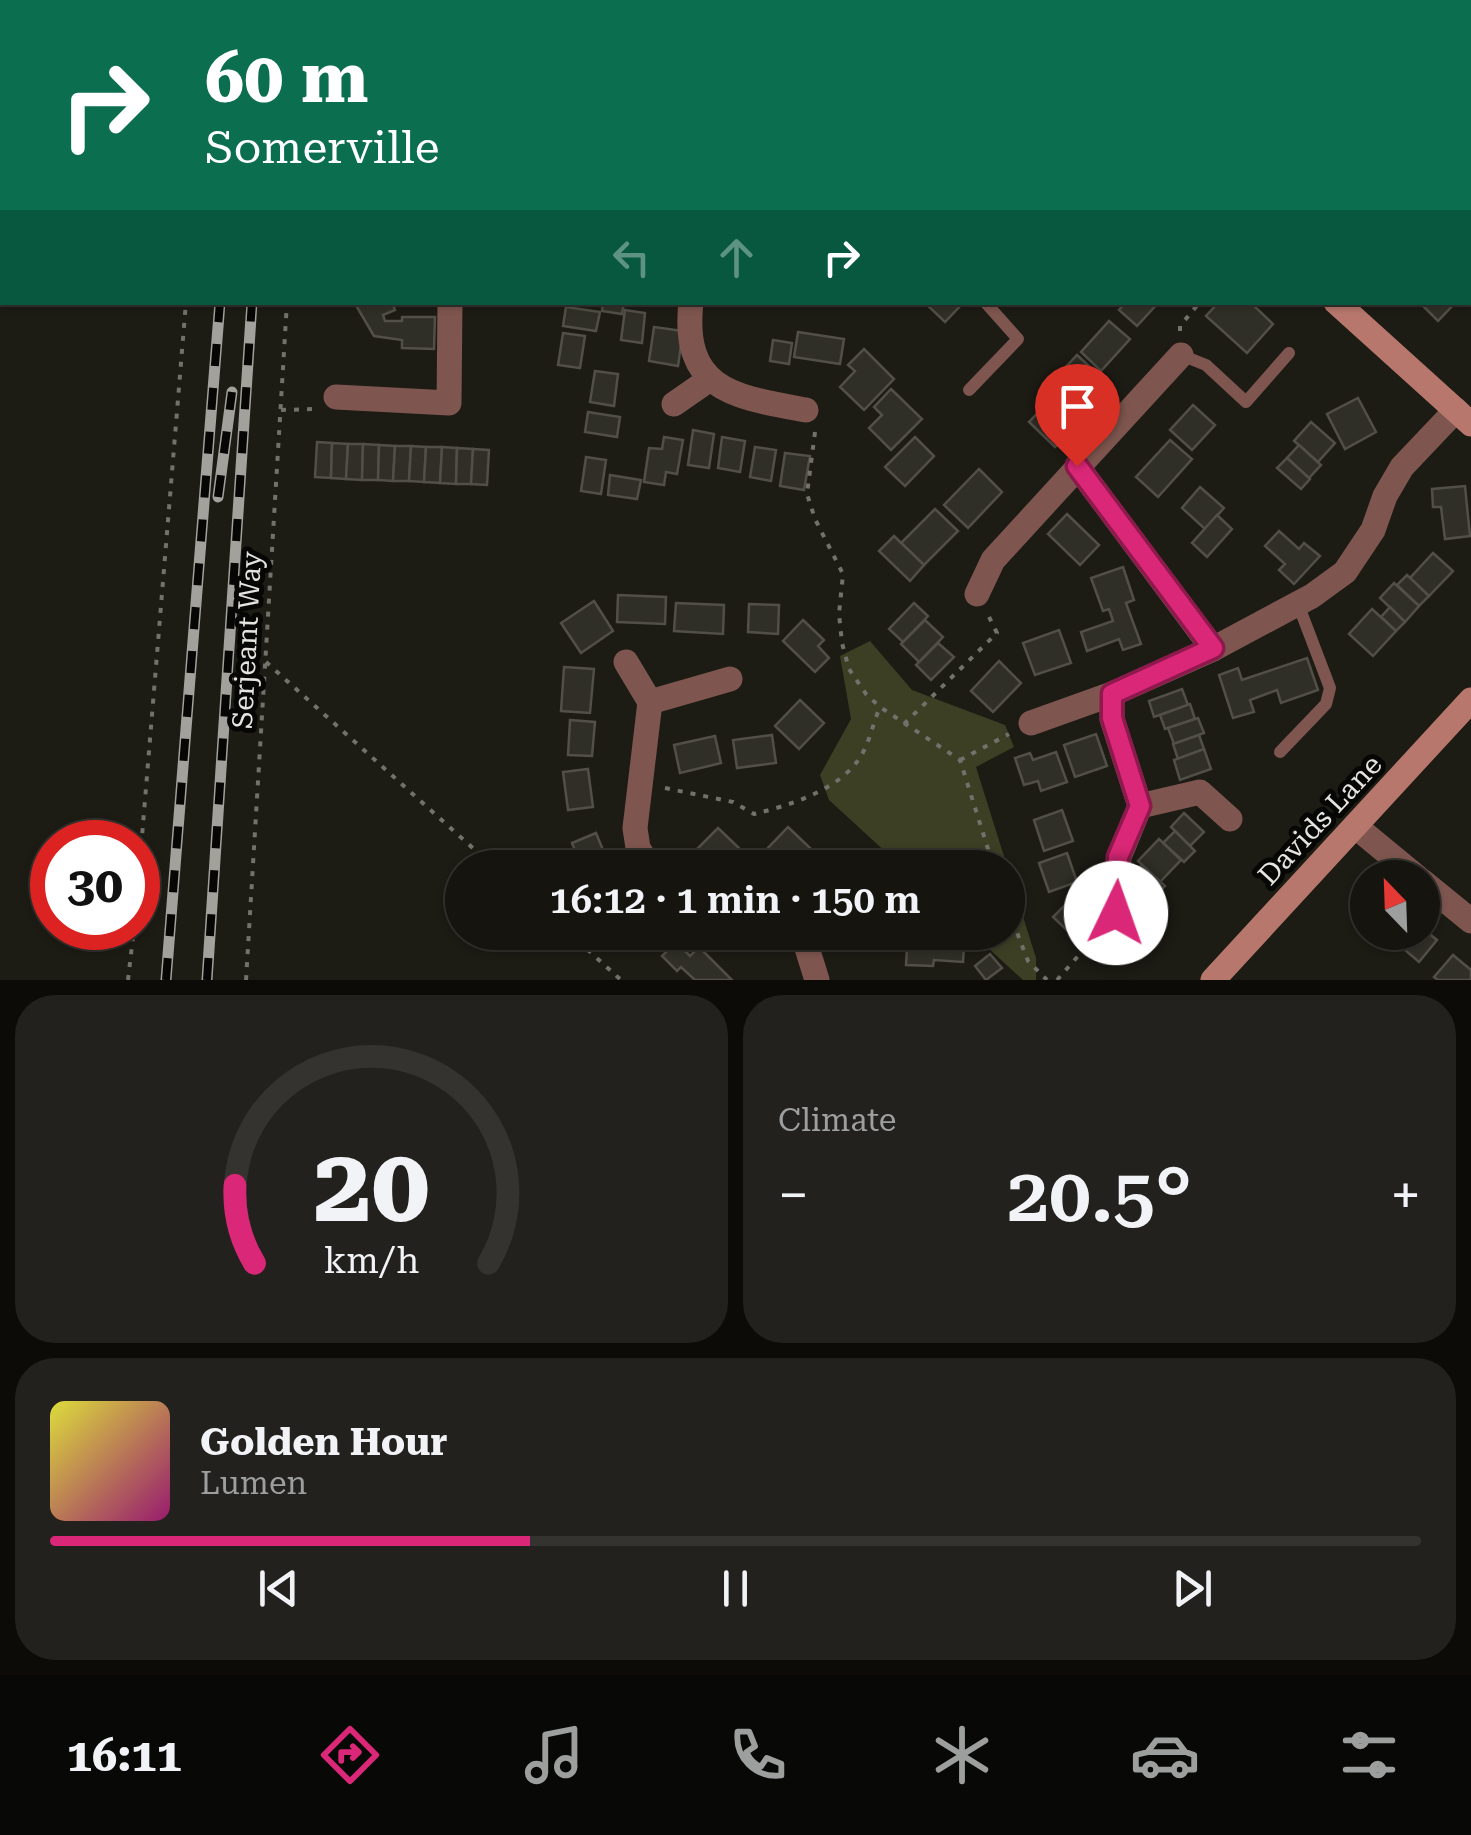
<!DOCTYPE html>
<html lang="en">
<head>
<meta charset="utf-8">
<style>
	:root { --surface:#15140f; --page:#22211d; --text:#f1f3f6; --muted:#9d9e9e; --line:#34332f; --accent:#db2777 }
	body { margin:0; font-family:"Roboto Serif",serif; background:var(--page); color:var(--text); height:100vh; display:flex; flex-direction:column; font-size:38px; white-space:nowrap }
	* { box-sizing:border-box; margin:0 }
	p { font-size:32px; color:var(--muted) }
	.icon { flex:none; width:55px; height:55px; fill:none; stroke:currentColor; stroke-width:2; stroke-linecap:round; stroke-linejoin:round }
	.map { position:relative; height:980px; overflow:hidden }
	.drawer { display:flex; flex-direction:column; gap:15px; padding:15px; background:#0c0b08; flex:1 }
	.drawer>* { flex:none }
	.hud { position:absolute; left:0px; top:0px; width:1472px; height:305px; box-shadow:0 2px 8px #0004,0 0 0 2px var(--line); background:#0b6e4f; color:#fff; overflow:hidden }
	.needle { width:65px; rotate:337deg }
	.fabs { position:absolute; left:1350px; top:860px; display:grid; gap:20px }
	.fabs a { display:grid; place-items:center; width:90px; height:90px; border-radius:50%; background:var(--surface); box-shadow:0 2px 8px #0004,0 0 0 2px var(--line); font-size:50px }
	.speed { position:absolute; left:30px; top:820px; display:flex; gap:20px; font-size:50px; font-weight:700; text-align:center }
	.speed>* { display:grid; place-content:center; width:130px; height:130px; border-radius:50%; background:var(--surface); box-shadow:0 2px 8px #0004,0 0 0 2px var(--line); line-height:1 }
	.speed .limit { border:15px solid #d22; background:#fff; color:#111 }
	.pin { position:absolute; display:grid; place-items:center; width:85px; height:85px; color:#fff; margin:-102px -42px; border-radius:50% 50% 50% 0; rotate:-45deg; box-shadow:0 0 10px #0007 }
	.pin .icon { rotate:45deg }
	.me { position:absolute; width:110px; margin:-55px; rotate:3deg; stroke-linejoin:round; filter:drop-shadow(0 0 8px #0008) }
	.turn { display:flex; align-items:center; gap:35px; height:210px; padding:0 40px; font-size:45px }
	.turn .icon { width:130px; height:130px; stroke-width:2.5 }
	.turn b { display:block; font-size:70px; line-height:85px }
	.lanes { display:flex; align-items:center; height:95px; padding:0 40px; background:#0003; justify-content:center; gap:50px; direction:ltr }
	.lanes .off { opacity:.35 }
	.big { font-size:75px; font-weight:600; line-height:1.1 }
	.drawer .widget { flex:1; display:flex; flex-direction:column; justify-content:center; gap:15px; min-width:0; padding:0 35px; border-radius:40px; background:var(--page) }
	.drawer .dial { align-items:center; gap:0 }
	.dial svg { height:260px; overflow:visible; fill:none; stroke:var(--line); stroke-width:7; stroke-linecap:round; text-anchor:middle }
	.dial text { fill:var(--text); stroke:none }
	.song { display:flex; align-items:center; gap:30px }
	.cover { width:120px; height:120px; border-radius:15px; background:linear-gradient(135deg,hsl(60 70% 55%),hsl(320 70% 35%)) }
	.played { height:10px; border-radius:5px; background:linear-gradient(90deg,var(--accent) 35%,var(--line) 35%) }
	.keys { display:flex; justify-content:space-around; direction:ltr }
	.heat { display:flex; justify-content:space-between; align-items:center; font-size:55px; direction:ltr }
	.drawer .tiles { flex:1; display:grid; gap:15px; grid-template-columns:1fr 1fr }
	.widget:last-child { grid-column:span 2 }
	.trip { position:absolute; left:445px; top:850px; width:580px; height:100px; border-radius:50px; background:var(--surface); box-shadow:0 2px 8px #0004,0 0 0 2px var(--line); font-weight:600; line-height:100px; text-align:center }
	.menu { display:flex; height:160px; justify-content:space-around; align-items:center; background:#080806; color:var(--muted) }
	.menu .icon { width:70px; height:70px }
	.menu .selected { color:var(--accent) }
	.menu b { font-size:45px; color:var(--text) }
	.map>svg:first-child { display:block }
	.green { fill:#3c3f24 }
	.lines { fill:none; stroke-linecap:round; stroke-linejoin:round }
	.stream { stroke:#454952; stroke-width:8 }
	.building { fill:#302f27; stroke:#514f47; stroke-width:2.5 }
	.path { stroke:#72716b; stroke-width:4; stroke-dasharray:5 8; stroke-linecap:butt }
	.lane { stroke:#7e564f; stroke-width:12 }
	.street { stroke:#7e564f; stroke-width:25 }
	.secondary { stroke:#b7776c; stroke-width:25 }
	.rail-casing { stroke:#a2a19c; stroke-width:11 }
	.rail { stroke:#060604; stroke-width:8; stroke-dasharray:22; stroke-linecap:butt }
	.route-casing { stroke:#8e194d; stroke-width:25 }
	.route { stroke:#db2777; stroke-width:18 }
	.labels { text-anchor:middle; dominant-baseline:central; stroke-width:10; stroke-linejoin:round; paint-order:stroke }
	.street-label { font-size:28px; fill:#e5e4df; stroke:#060604 }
</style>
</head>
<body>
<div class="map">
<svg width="1471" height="980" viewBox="0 0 1471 980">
	<rect width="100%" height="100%" fill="#1c1b14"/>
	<polygon class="green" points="870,641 912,690 1005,725 1014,747 976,767 1036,958 1036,980 1023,980 972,933 1008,932 1008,868 902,867 829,800 820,775 851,719 840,656"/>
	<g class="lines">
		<g class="stream">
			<polyline points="24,2 26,0"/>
			<polyline points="0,32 2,29"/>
		</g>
	</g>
	<g class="building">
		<polygon points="394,0 437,0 438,2 395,2"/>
		<polygon points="354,302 392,302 395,310 383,315 385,321 402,321 402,317 435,317 434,349 402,348 402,340 374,336"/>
		<polygon points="603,302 624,302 622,314 602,311"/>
		<polygon points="924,302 964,302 945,322"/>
		<polygon points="1126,302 1159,302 1137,326 1119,310"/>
		<polygon points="1219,302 1250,302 1273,324 1247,353 1206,316"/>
		<polygon points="1419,302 1454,302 1455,303 1438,321"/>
		<polygon points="566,307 600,312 596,331 563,326"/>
		<polygon points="625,310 645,313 642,343 621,340"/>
		<polygon points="1109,321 1130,339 1101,371 1081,352"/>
		<polygon points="654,327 683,331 678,366 649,361"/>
		<polygon points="798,332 844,339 840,364 794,357"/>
		<polygon points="563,333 585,336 580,368 558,365"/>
		<polygon points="773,340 792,343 789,364 770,361"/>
		<polygon points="864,349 894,379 864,410 840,387 855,371 848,365"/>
		<polygon points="1077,355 1101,377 1087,393 1062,371"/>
		<polygon points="595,371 618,374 614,406 590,402"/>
		<polygon points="891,389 922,419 891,450 869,428 882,415 874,407"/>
		<polygon points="1054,396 1080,421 1055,447 1029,422"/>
		<polygon points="1358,398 1376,432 1345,449 1327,414"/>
		<polygon points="1193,405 1215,425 1192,450 1170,430"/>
		<polygon points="588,412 620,417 617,437 585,432"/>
		<polygon points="1311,422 1335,443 1318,462 1294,441"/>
		<polygon points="693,430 714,434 709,468 688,465"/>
		<polygon points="664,437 683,440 677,474 666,472 664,485 644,482 649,448 662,449"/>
		<polygon points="722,437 745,441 740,472 718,468"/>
		<polygon points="915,437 934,456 905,486 885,467"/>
		<polygon points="1170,440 1192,459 1158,497 1136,477"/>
		<polygon points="317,442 332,443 331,478 315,477"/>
		<polygon points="332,443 348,444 346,479 331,478"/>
		<polygon points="348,444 363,444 362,480 346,479"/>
		<polygon points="363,444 379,445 378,480 362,480"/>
		<polygon points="379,445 395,446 393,481 378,480"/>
		<polygon points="1299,445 1321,465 1309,478 1287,458"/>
		<polygon points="395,446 411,446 409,481 393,481"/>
		<polygon points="411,446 426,447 424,482 409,481"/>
		<polygon points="426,447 442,447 440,483 424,482"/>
		<polygon points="442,447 457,448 456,484 440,483"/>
		<polygon points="755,447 776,450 771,481 750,477"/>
		<polygon points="457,448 473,449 471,484 456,484"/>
		<polygon points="473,449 489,450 487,485 471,484"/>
		<polygon points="785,453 810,456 804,490 780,486"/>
		<polygon points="586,457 606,460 601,494 581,491"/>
		<polygon points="1287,458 1310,479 1301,489 1277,468"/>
		<polygon points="979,469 1002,492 968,528 944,505"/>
		<polygon points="610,475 641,480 637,499 608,495"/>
		<polygon points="1465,486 1470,536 1445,539 1441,507 1433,507 1432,489"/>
		<polygon points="1200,487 1224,508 1205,529 1182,508"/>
		<polygon points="935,509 958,531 924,565 901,543"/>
		<polygon points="1067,514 1099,545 1080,565 1048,534"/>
		<polygon points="1217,515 1232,529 1207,557 1192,543"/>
		<polygon points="1279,531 1299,549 1304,543 1320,556 1294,584 1279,570 1285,564 1265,546"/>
		<polygon points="894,536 924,565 910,581 879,551"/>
		<polygon points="1433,553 1453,571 1429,596 1410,578"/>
		<polygon points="1123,567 1134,600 1126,603 1141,644 1123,650 1119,639 1087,651 1081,632 1113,621 1109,609 1103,611 1091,578"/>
		<polygon points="1407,575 1429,596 1419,606 1397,585"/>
		<polygon points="1394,583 1419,606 1405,622 1380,598"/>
		<polygon points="618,595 666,597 665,624 617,622"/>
		<polygon points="594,601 613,631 581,653 561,623"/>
		<polygon points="676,603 724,605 723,634 674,631"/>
		<polygon points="914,603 928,616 903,642 889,629"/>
		<polygon points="749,604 779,605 778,634 748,632"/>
		<polygon points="1390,607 1405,622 1396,631 1381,617"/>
		<polygon points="1372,609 1396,631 1373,656 1349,634"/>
		<polygon points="803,620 824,640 818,646 829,658 815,672 783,641"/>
		<polygon points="925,620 943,637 919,662 901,644"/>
		<polygon points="1059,630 1071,663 1035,675 1023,643"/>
		<polygon points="938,643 954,657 931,680 916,665"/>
		<polygon points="1307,658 1318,690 1281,703 1277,690 1250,700 1254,712 1233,718 1219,675 1238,668 1242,680"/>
		<polygon points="999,661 1021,683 993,712 971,691"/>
		<polygon points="564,667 594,669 590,713 561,711"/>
		<polygon points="1182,689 1188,705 1154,717 1149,701"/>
		<polygon points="800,700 824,723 799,749 775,726"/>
		<polygon points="1190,704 1195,719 1165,729 1160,715"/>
		<polygon points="1198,718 1204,733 1174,744 1168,728"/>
		<polygon points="570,720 595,722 592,756 568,755"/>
		<polygon points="1096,734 1107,766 1075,777 1064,745"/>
		<polygon points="772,735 776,763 737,768 733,740"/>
		<polygon points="1199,735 1204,749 1178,759 1173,744"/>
		<polygon points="715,736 721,763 680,773 674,745"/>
		<polygon points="1204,749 1211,769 1180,780 1174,760"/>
		<polygon points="1056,752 1067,782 1041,791 1038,781 1024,785 1015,758 1030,753 1033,760"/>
		<polygon points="588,769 593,807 568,810 563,772"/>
		<polygon points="1062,810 1073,841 1044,851 1034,820"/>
		<polygon points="1184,813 1204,832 1190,846 1171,827"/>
		<polygon points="788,827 830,867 786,868 767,849"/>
		<polygon points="718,828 739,848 721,868 706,868 692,854"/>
		<polygon points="1175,831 1195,851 1184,862 1163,843"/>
		<polygon points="596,833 610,867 610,868 582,868 572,843"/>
		<polygon points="1159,839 1181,860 1160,882 1138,861"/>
		<polygon points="1067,853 1077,882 1049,892 1039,863"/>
		<polygon points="1142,865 1165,886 1152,899 1129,878"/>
		<polygon points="1075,895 1098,916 1076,939 1053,917"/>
		<polygon points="1422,928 1437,940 1419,962 1390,937 1394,932 1422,932"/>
		<polygon points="851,932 874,932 863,944"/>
		<polygon points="908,932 965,933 963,962 934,960 933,966 906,965"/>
		<polygon points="676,942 690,956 699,947 732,980 695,980 681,967 677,971 662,956"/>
		<polygon points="990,954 1002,968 986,980 975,966"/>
		<polygon points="1453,955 1471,970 1471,980 1438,980 1434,977"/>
	</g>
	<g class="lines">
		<g class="path">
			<polyline points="211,2 211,0"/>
			<polyline points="306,2 306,0"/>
			<polyline points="960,2 965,0"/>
			<polyline points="1180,331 1180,326 1200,302"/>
			<polyline points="281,410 316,409"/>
			<polyline points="815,432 807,494 815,519 843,574 839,614 842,643 849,669 866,694 880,707 960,760 994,868"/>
			<polyline points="266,662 495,868"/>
			<polyline points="904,724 997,633 988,615"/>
			<polyline points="960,760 1009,734"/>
			<path d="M665,788L733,802L754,814C790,805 837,791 859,759C869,745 873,723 880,707"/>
			<polyline points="138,885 186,302"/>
			<polyline points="1008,909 1028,961 1047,980"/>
			<polyline points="568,932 621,980"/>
			<polyline points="128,980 134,928"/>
			<polyline points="246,980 287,302"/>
			<polyline points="1057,980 1100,931"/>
		</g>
		<g class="lane">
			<polyline points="1181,355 1206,365 1246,402 1289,353"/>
			<polyline points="969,390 1018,339 985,302"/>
			<polyline points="1280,752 1326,704 1330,688 1298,604"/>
		</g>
		<g class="street">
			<polyline points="1374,0 1374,2"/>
			<polyline points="507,2 507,0"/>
			<polyline points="775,2 775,0"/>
			<polyline points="1153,2 1155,0"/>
			<polyline points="1470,208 1471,209"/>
			<path d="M691,302C681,391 735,397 806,410"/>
			<polyline points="336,397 449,403 450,302"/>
			<polyline points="674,404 710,379"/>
			<polyline points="1077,466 1213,649"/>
			<polyline points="977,594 993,560 1181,355"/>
			<polyline points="626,662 650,702 635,828 638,848 650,868"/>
			<polyline points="650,702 730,679"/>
			<polyline points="1031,723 1112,694"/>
			<polyline points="1140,806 1200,792 1230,819"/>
			<polyline points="1355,826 1418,878"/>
			<polyline points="1422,881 1471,921"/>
			<polyline points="1116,913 1119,857 1140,806 1112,719 1112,694 1213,649 1312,596 1345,572 1373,530 1385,496 1402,467 1456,410"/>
			<polyline points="802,932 817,980"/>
		</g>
		<g class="secondary">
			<polyline points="1033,0 1034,2"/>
			<polyline points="1336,302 1471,424"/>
			<polyline points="1213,980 1471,700"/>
		</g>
		<g class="rail-casing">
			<g id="rail">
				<polyline points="250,2 251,0"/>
				<polyline points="270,2 270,0"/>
				<polyline points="218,497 232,392"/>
				<polyline points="166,980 220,302"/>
				<polyline points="207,980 252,302"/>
			</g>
		</g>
		<use href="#rail" class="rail"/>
	</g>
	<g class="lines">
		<g class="route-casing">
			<polyline id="route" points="1077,466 1213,648 1112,694 1112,718 1140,806 1118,857 1116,913"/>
		</g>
		<use href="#route" class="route"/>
	</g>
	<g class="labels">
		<g class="street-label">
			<text transform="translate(247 640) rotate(-87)">Serjeant Way</text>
			<text transform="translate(1320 820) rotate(-47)">Davids Lane</text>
		</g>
	</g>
</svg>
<div class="fabs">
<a><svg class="needle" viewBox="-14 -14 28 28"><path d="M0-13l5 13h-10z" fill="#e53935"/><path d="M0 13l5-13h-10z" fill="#9d9e9e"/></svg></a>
</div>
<div class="speed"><div class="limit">30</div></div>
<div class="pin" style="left:1077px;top:466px;background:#d93025"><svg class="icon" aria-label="arrive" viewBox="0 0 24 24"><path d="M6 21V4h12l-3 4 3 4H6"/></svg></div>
<svg class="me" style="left:1116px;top:913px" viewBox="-20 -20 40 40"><circle r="19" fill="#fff"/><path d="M0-13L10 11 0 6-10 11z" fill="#db2777"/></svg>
<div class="trip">16:12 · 1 min · 150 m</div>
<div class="hud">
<div class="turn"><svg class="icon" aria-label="right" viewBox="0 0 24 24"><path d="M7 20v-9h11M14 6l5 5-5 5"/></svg><div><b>60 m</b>Somerville</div></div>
<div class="lanes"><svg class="icon off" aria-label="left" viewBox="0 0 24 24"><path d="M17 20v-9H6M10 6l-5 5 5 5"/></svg><svg class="icon off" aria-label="ahead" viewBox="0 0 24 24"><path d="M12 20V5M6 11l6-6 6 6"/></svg><svg class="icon" aria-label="right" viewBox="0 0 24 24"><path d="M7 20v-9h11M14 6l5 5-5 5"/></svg></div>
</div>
</div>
<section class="drawer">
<div class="tiles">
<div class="widget dial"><svg viewBox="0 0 100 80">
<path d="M14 69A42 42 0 1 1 86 69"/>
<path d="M14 69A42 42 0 0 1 8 45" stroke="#db2777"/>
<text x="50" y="56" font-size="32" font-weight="700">20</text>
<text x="50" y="72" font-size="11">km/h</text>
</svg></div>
<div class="widget"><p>Climate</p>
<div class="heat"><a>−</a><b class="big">20.5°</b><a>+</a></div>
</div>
<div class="widget">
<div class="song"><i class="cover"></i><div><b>Golden Hour</b><p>Lumen</p></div></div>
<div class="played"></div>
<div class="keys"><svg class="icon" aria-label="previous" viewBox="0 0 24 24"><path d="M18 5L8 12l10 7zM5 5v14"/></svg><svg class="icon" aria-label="pause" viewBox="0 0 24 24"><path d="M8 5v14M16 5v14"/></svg><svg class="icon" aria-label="next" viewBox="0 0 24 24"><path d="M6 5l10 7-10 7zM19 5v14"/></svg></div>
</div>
</div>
</section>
<nav class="menu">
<b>16:11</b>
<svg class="icon selected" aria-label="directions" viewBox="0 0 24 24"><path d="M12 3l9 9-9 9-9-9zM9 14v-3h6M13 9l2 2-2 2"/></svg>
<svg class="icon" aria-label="music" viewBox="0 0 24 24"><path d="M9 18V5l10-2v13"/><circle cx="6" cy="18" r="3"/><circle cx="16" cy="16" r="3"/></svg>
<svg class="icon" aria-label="phone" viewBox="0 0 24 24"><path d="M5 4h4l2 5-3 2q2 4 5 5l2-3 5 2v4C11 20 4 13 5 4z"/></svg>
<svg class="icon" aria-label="climate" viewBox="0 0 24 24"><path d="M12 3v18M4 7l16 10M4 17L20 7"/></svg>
<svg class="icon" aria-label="car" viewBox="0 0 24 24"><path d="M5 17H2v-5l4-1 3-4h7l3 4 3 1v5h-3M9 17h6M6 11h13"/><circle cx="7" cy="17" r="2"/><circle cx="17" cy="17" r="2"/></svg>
<svg class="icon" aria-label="filters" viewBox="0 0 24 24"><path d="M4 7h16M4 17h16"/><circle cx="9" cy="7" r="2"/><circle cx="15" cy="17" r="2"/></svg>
</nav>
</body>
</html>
